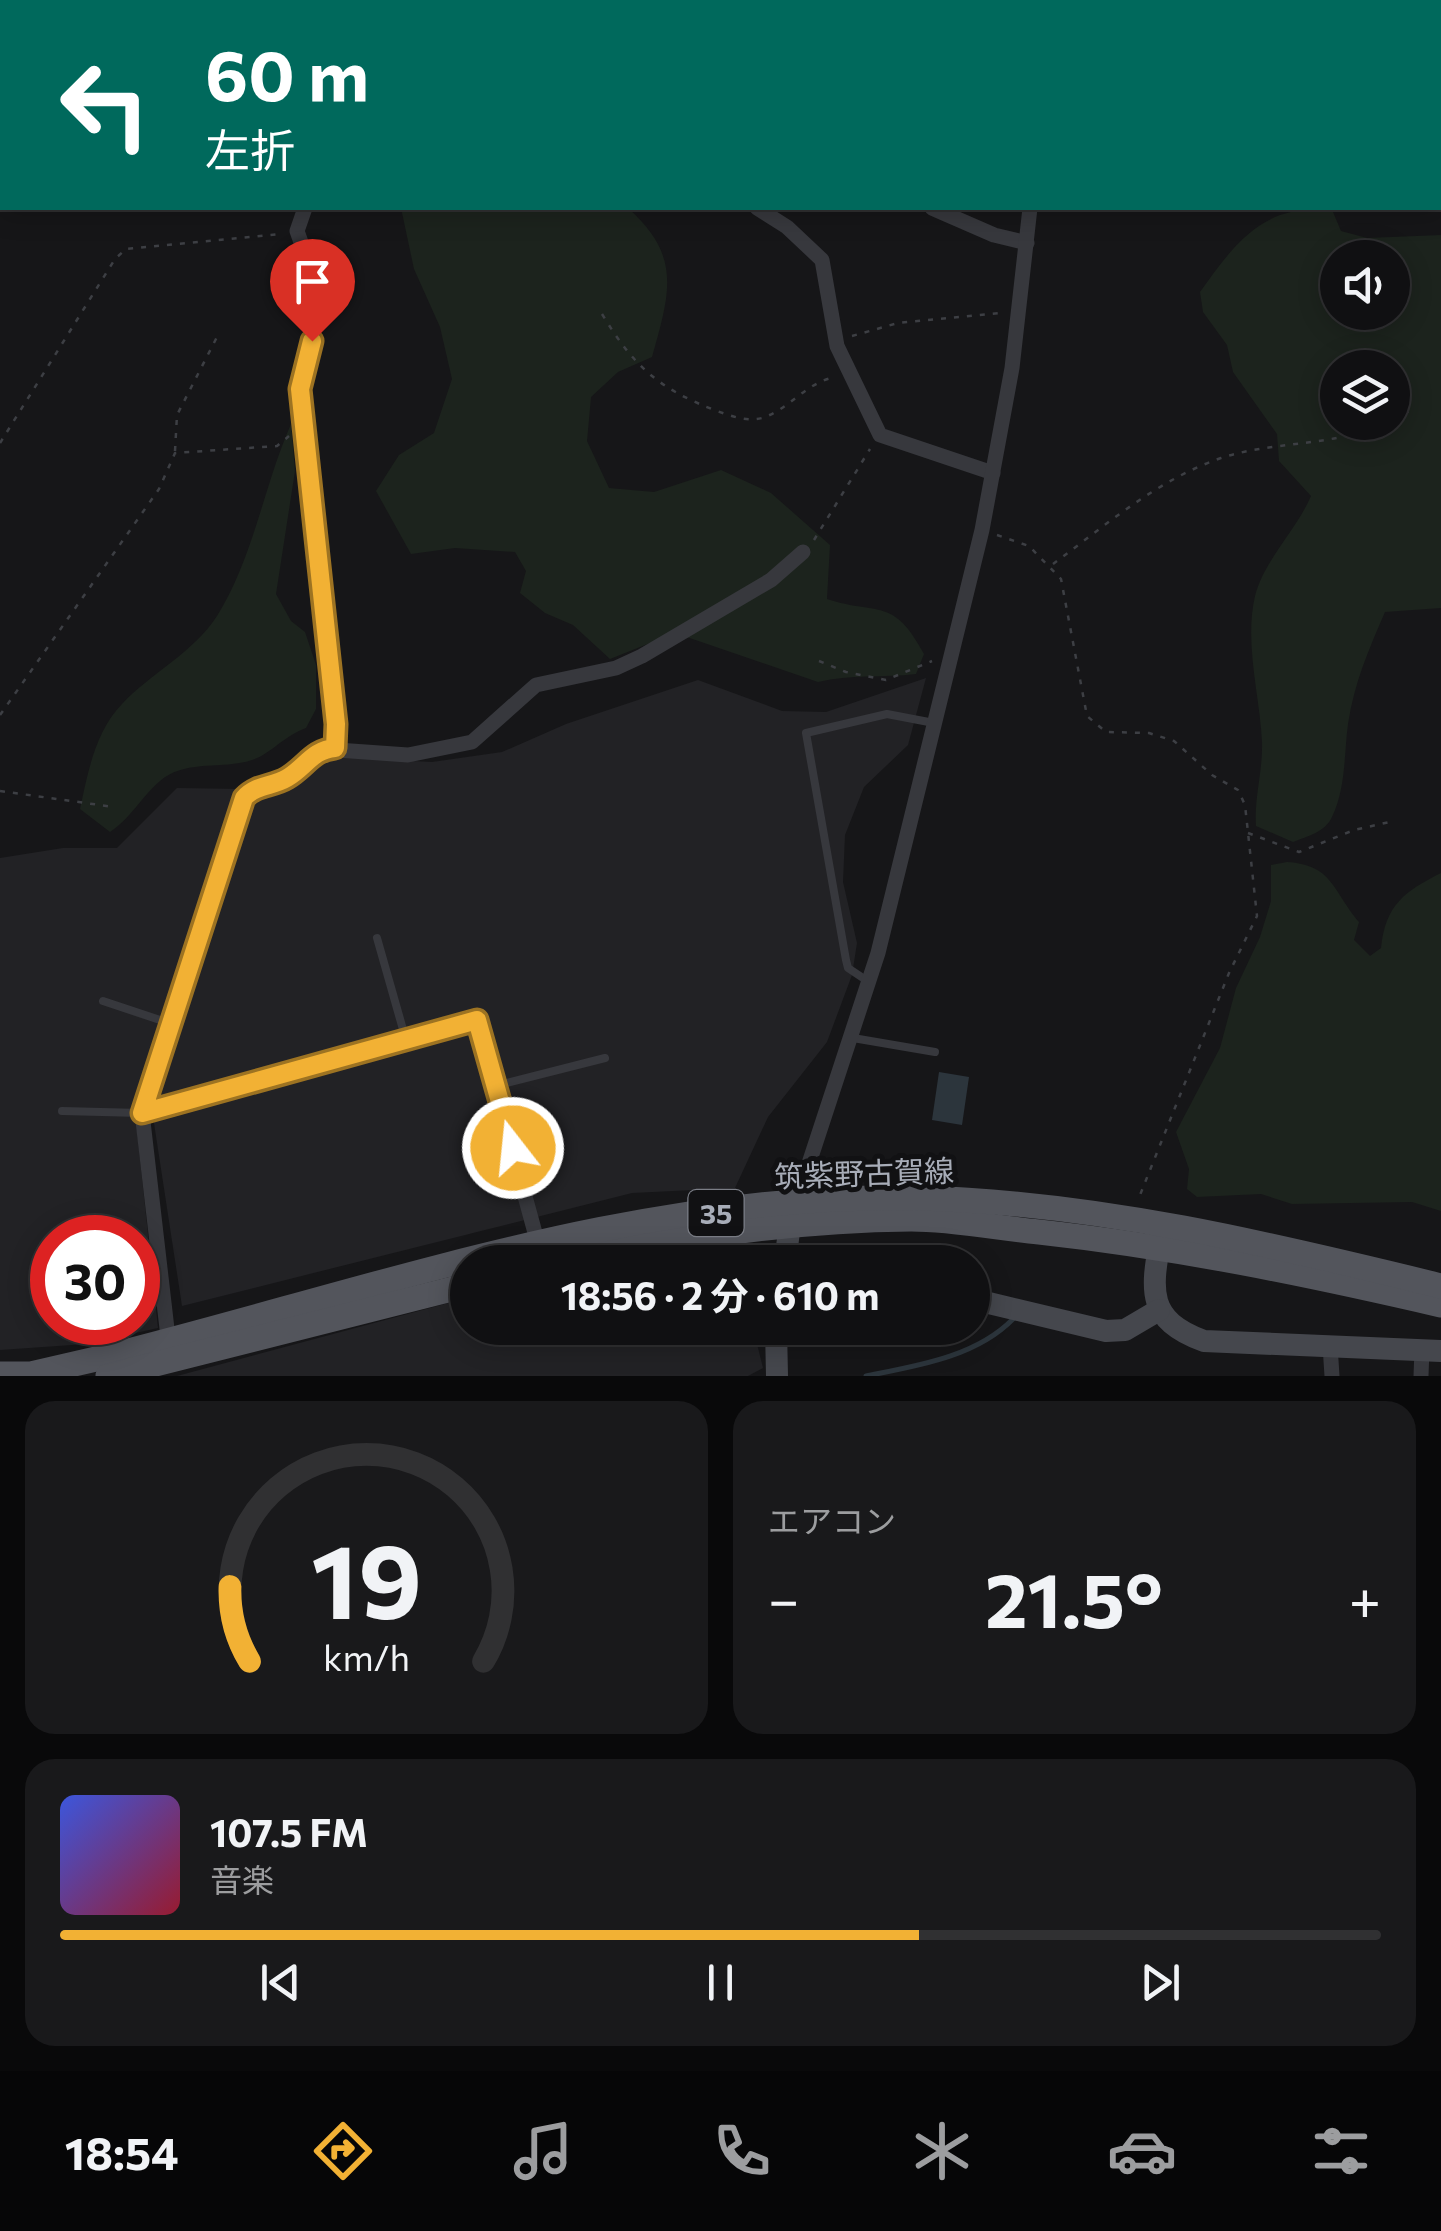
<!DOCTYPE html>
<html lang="ja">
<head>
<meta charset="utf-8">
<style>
	:root { --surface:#101012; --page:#19191b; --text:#f1f3f6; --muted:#9c9d9f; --line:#303032; --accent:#f2b134 }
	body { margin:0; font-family:Commissioner,"Noto Sans JP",sans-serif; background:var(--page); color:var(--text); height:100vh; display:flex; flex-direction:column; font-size:38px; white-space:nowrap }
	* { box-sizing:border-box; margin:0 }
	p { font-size:32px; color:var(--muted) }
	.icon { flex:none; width:55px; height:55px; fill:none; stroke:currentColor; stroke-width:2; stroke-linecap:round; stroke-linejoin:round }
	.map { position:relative; height:1376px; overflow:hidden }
	.side { display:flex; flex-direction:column; gap:25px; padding:25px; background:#09090a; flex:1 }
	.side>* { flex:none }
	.top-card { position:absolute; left:0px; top:0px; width:1442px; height:210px; box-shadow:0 5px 25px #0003,0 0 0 2px var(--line); background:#00695c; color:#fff; overflow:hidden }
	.tools { position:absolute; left:1320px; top:240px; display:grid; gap:20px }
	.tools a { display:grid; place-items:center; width:90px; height:90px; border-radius:50%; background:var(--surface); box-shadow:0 5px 25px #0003,0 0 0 2px var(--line); font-size:50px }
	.speed { position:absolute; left:30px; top:1215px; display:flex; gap:20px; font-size:50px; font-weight:700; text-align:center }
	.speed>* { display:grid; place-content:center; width:130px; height:130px; border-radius:50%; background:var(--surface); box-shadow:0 5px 25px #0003,0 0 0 2px var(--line); line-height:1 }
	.speed .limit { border:15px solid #d22; background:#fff; color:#111 }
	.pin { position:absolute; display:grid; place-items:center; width:85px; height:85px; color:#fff; margin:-102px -42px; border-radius:50% 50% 50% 0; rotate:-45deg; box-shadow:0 0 10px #0007 }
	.pin .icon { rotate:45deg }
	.me { position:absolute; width:110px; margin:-55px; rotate:344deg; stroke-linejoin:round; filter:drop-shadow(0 0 8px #0008) }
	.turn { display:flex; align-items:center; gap:35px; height:210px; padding:0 40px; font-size:45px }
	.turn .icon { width:130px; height:130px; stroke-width:2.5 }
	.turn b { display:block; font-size:70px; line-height:85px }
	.big { font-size:75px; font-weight:700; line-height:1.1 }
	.side .card { flex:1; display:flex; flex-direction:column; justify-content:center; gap:15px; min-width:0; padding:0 35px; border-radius:30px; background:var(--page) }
	.side .dial { align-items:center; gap:0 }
	.dial svg { height:260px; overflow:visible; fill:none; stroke:var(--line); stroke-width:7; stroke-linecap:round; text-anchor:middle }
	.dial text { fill:var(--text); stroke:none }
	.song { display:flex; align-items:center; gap:30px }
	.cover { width:120px; height:120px; border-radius:15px; background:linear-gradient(135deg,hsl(230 70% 55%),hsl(350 70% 35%)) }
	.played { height:10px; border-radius:5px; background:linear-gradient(90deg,var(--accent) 65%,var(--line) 65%) }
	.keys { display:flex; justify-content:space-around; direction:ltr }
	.heat { display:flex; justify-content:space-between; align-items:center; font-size:55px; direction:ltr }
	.side .tiles { flex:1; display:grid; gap:25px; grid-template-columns:1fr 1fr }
	.card:last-child { grid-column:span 2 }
	.trip { position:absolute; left:450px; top:1245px; width:540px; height:100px; border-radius:50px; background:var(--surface); box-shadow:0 5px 25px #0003,0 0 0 2px var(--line); font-weight:700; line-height:100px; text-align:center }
	.tabs { display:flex; height:160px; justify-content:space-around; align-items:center; background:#060607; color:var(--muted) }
	.tabs .icon { width:70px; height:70px }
	.tabs .on { color:var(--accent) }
	.tabs b { font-size:45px; color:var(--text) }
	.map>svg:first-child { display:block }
	.built { fill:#222225; fill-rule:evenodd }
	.green { fill:#1c231d; fill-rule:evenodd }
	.water { fill:#2c353c }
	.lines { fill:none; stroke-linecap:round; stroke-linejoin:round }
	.stream { stroke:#2c353c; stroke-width:5 }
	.path { stroke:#3d3f44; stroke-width:2.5; stroke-dasharray:5 8; stroke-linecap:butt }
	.lane { stroke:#37383d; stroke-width:8 }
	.street { stroke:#37383d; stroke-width:15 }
	.secondary { stroke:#45474d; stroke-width:22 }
	.primary { stroke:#53555c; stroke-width:25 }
	.route-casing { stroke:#9d7322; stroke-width:25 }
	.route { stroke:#f2b134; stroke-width:18 }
	.labels { text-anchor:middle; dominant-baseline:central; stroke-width:10; stroke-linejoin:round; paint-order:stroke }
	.shield { fill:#111113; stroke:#7b7e86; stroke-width:2.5 }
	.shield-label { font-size:28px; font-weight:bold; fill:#a8adb8 }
	.street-label { font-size:30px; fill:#a8adb8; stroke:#111113 }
</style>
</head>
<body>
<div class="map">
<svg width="1441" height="1376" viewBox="0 0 1441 1376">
	<rect width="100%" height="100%" fill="#161618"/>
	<g class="built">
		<polygon points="926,678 908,745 864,787 845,835 843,882 857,943 852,975 827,1042 768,1117 735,1188 632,1193 182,1306 150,1097 253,807 270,792 291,784 319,756 432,762 502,752 566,724 698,680 782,711 826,712"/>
		<path d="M177,788L241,789L134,1103L158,1328L86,1344L0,1350V858L63,848H117ZM52,1238H138V1322H52Z"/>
		<polygon points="467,1298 468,1328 753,1328 763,1368 748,1376 177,1376"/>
	</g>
	<g class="green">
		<polygon points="95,0 583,0 583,2 100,2"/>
		<polygon points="1177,0 1441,0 1441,178 1440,2"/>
		<path d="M401,208H628C682,256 670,293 652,357L618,372L591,397L587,441L609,488L654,492L721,470L771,493L830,545L827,599C879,616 893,596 924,654L916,674C883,678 851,674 818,682L675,633L610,659L573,625L545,613L520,593L526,571L515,552L455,548L411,554L376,491L399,455L434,433L452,379L440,327L414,269Z"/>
		<path d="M1291,212H1333L1341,231L1367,238L1441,235V608L1385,612C1369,649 1354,683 1348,724C1344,754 1346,788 1332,817C1325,832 1308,836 1293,842L1256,826C1254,797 1263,771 1262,742C1260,696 1244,643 1255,596C1264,560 1296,531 1311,496L1279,461L1277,434L1233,372L1227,345L1203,312L1200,292C1224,259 1249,221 1291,212ZM1338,258H1392V312H1338ZM1338,368H1392V422H1338Z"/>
		<path d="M291,424L295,471L276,594L291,621L305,632L316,665V709L306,728C284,736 269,755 252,760C222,770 185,759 160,781C140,798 133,816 110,832L80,809C88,772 95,732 122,704C151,673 193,653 217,616C253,559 264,485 291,424Z"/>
		<path d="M1287,862C1333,865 1332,890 1359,922L1354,940L1370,956L1381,948C1385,905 1405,891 1441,873V1211L1412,1202L1292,1204L1261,1194L1197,1197L1187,1189L1189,1169L1176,1132L1220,1048L1236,988L1260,937L1271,901V865Z"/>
	</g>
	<polygon class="water" points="939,1072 969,1077 962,1125 932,1120"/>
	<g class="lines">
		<path class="stream" d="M866,1376C916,1366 976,1357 1013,1319"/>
		<g class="path">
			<path d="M602,314C634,367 659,389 717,411C731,416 747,422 762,418C790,409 806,382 836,377"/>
			<polyline points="852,336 898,323 1001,313"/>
			<polyline points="1392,419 1414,409"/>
			<polyline points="0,443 115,259 126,249 281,234"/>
			<polyline points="175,451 177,415 218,335"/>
			<polyline points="997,535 1029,546 1061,579 1087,716 1106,732 1149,733 1174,741 1212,775 1238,790 1245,805 1257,916 1229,973 1138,1200"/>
			<polyline points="814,540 870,449"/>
			<path d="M1053,564C1106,525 1157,480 1221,458C1276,440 1333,448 1385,422"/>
			<polyline points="819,661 846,672 886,680 932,661"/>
			<polyline points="0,715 159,489 175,453 277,446 289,436"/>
			<polyline points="0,791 114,807"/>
			<polyline points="1248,833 1299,852 1354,830 1394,821"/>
		</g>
		<g class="lane">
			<polyline points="377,938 406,1040"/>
			<polyline points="869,982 848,968 846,960 806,733 887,714 934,723"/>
			<polyline points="103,1001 169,1023"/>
			<polyline points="853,1038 935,1052"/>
			<polyline points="495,1086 605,1058"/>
			<polyline points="62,1111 141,1113"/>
		</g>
		<g class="street">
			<polyline points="697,0 698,2"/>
			<polyline points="1063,2 1064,0"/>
			<polyline points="1188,2 1193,0"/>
			<polyline points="305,208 297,231 320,296 300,389 303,425 336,724 335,748"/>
			<polyline points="757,208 787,227 822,260 837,346 880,435 993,473"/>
			<polyline points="932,208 994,235 1027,243"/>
			<polyline points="141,1113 477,1021 543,1262"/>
			<polyline points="795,1206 878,953 982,530 1012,368 1030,208"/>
			<polyline points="823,1262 824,1262"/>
			<polyline points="1330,1345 1332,1376"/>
			<polyline points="169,1346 141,1104 244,798 254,788 287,778 323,749 408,755 472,742 536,685 616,668 642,656 771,580 803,552"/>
			<polyline points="1421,1376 1422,1349"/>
		</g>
		<g class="secondary">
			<path d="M1161,1234C1152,1288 1144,1319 1204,1341L1441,1351"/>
			<polyline points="785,1262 790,1224"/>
			<polyline points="972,1299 1106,1331 1125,1330 1159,1310"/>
			<polyline points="776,1328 777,1376"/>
		</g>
		<g class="primary">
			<path d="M559,1262C676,1238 792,1220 911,1219C954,1219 997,1228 1039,1232C1176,1247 1307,1274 1441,1305"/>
			<path d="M0,1374H31L109,1356C375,1289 643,1191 921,1198C1099,1203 1270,1244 1441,1286"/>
			<polyline points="108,1376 468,1285"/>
		</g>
	</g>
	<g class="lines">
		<g class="route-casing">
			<path id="route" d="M312,341L300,389L336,724L335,748C312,750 306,767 287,778C272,787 257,784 244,798L142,1113L477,1020L513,1148"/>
		</g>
		<use href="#route" class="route"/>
	</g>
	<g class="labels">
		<rect class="shield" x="688.5" y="1190" width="55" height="46" rx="8"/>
		<g class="shield-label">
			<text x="716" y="1213">35</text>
		</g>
		<g class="street-label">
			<text transform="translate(864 1172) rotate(-2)">筑紫野古賀線</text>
		</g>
	</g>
</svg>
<div class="tools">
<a><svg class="icon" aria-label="sound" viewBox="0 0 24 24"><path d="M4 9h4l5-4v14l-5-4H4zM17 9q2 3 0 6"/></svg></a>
<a><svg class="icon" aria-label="layers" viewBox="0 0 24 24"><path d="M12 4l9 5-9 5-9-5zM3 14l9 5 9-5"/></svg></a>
</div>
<div class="speed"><div class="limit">30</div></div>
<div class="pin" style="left:312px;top:341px;background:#d93025"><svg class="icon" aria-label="arrive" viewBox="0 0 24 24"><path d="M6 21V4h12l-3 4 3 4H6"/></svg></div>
<svg class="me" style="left:513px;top:1148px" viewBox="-20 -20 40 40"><circle r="17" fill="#f2b134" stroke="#fff" stroke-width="3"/><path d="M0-11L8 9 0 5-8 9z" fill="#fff"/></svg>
<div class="trip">18:56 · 2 分 · 610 m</div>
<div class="top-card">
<div class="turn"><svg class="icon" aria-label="left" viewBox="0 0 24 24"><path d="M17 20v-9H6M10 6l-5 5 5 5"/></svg><div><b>60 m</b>左折</div></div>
</div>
</div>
<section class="side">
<div class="tiles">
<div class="card dial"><svg viewBox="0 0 100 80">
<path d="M14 69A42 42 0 1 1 86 69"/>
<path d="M14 69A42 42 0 0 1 8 46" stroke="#f2b134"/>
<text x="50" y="56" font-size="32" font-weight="700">19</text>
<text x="50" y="72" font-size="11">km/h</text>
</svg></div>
<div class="card"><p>エアコン</p>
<div class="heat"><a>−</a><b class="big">21.5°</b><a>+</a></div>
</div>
<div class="card">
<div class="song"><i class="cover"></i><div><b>107.5 FM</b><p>音楽</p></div></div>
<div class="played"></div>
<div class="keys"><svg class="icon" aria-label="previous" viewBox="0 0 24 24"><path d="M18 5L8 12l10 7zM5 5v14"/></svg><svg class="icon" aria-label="pause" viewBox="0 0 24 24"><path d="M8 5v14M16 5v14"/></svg><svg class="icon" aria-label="next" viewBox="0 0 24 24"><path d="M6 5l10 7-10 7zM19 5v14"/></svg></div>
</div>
</div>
</section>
<nav class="tabs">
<b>18:54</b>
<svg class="icon on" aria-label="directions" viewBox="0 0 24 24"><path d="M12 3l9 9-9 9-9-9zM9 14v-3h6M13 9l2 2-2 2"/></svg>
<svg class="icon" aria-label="music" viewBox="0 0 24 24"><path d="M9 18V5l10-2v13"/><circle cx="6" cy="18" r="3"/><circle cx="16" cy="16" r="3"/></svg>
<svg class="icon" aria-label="phone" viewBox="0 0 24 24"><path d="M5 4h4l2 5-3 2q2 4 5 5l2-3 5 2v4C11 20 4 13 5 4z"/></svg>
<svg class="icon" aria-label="climate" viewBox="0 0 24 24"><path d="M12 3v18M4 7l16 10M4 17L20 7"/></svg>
<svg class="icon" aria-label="car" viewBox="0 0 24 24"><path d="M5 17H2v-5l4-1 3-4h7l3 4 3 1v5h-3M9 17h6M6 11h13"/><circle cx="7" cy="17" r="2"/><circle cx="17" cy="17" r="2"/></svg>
<svg class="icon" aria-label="filters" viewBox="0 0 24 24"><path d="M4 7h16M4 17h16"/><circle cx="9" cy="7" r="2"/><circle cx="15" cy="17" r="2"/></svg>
</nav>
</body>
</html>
